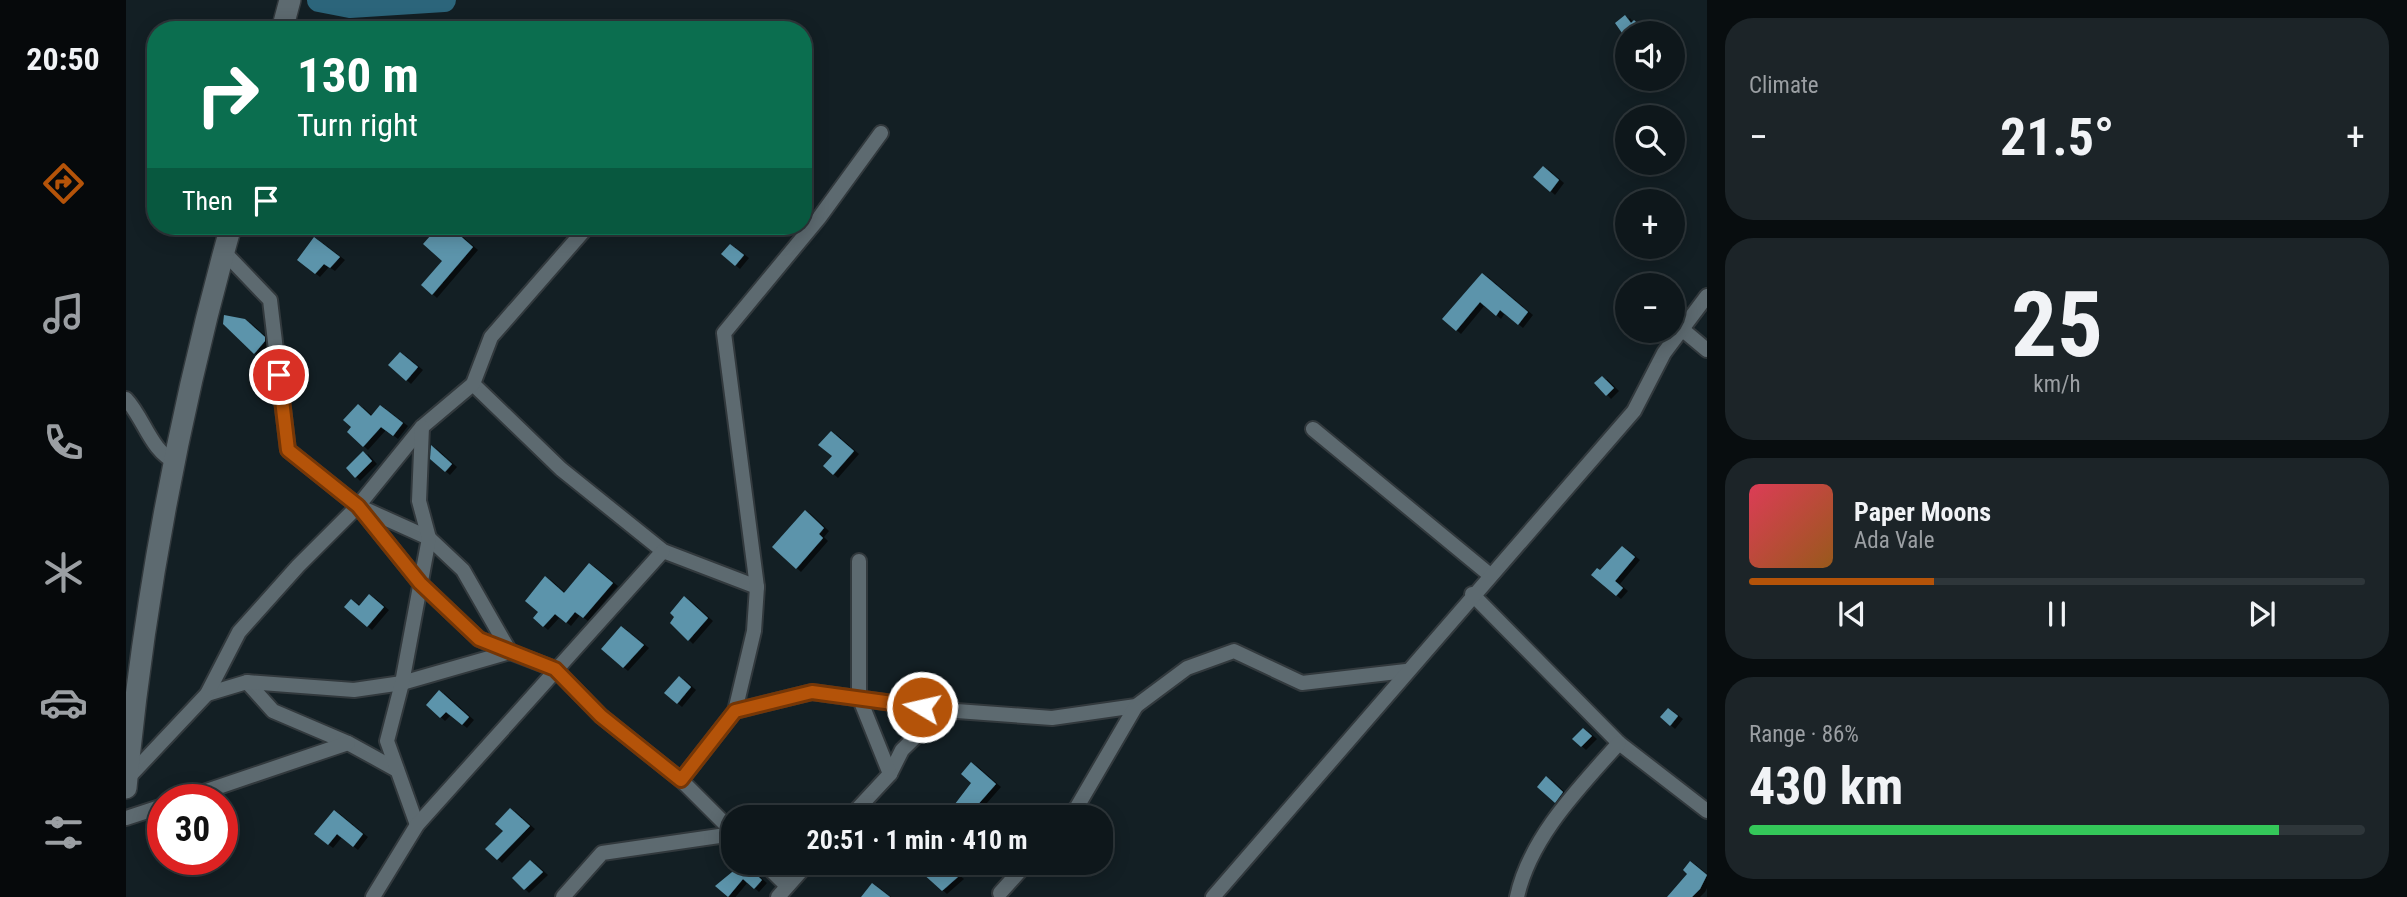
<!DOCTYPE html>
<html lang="en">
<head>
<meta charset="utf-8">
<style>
	:root { --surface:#0e171b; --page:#1c2428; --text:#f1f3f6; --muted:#9b9fa3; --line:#2e363a; --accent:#b45309 }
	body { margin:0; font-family:"Roboto Condensed",sans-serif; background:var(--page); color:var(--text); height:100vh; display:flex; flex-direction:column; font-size:26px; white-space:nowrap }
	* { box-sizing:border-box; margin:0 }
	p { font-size:23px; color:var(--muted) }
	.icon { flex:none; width:38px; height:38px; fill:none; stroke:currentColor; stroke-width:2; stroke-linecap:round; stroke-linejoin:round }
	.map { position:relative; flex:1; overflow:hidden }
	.sheet { display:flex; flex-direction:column; gap:18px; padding:18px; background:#080d0f; width:700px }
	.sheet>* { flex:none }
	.banner { position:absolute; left:21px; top:21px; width:665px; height:214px; border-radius:28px; box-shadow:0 4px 18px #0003,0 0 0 2px var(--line); background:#0b6e4f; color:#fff; overflow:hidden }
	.buttons { position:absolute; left:1489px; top:21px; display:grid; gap:14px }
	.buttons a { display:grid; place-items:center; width:70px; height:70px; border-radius:50%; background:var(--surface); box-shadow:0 4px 18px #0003,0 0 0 2px var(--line); font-size:35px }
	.speed { position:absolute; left:21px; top:784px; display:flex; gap:14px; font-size:35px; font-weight:700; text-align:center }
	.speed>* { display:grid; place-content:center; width:91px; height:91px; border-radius:50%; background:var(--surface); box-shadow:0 4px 18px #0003,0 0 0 2px var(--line); line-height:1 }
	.speed .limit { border:10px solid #d22; background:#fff; color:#111 }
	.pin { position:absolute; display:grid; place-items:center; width:60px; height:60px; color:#fff; margin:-30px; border:4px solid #fff; border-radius:50%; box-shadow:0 2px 7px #0007 }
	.me { position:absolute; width:77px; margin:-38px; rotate:279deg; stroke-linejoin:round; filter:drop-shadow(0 0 5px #0008) }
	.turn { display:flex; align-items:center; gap:24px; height:147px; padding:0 35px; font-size:32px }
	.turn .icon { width:91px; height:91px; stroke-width:2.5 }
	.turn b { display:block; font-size:49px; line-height:60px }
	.then { display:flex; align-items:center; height:66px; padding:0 35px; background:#0003; gap:14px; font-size:26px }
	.big { font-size:52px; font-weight:700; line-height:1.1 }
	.sheet .tile { flex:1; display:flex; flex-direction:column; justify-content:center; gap:10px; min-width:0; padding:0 24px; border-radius:28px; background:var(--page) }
	.sheet .dial { align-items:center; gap:0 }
	.dial b { font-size:91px; line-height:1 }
	.song { display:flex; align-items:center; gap:21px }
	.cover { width:84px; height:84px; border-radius:10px; background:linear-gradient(135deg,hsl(350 70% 55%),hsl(30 70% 35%)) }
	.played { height:7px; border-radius:4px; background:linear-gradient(90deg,var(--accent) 30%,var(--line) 30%) }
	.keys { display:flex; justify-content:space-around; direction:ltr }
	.heat { display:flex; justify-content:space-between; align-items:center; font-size:38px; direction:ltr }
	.charge { height:10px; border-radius:5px; background:linear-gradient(90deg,#34c759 86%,var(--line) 0) }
	.trip { position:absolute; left:595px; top:805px; width:392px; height:70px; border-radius:28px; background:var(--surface); box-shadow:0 4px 18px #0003,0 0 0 2px var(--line); font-weight:700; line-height:70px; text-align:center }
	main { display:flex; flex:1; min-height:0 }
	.tabs { display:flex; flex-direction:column; width:126px; justify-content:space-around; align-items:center; background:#06090b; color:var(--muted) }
	.tabs .icon { width:49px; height:49px }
	.tabs .on { color:var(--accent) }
	.tabs b { font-size:32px; color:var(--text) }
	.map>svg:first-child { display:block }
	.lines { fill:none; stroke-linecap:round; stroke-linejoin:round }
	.river { stroke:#2c657b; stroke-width:24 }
	.building { fill:#5b94ab; filter:url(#shadow) }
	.street-casing { stroke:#32393d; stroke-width:18 }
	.secondary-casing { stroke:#32393d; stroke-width:24 }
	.street { stroke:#5d6a70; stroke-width:14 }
	.secondary { stroke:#5d6a70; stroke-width:21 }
	.route-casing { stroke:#753606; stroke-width:18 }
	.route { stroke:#b45309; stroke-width:12 }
</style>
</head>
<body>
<main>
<nav class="tabs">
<b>20:50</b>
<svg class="icon on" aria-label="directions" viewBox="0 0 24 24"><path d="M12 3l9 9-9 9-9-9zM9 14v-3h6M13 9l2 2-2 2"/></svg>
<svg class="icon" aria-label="music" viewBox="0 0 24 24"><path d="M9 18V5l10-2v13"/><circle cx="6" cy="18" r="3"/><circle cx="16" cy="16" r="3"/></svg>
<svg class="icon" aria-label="phone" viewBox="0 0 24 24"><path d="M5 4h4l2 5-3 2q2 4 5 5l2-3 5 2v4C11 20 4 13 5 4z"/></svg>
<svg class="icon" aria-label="climate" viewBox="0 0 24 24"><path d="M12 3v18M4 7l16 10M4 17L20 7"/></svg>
<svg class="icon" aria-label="car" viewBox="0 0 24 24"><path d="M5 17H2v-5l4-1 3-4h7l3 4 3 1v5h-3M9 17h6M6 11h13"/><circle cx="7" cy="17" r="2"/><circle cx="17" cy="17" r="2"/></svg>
<svg class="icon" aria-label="filters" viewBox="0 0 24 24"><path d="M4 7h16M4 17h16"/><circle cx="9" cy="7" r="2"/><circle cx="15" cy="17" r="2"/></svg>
</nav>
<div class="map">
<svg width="1581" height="897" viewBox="0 0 1581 897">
	<defs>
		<filter id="shadow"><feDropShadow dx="5" dy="3" stdDeviation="0" flood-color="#0009"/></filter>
	</defs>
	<rect width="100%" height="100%" fill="#131f24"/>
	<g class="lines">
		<polyline class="river" points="193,0 224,6 318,0"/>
	</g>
	<g class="building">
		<polygon points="1499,15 1505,23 1508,20 1522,33 1496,33 1489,23"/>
		<polygon points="1417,166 1433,180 1424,192 1407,177"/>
		<polygon points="313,226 323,226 347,247 306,295 295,285 316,261 297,244"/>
		<polygon points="188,237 214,257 204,268 198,264 189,274 171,260"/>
		<polygon points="604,244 618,255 609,266 595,254"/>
		<polygon points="1356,273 1402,312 1392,325 1374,310 1370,316 1354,302 1330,331 1316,319"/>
		<polygon points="98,315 119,319 139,337 139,341 128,354 97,324"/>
		<polygon points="274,352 292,367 280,381 262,365"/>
		<polygon points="1476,376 1488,388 1480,396 1468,383"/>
		<polygon points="232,404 245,416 254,405 277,423 267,436 255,427 237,447 221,432 225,427 217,420"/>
		<polygon points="705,431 728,451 707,475 697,466 706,456 692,445"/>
		<polygon points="305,445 326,464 319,472 304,459"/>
		<polygon points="237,451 246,461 229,478 220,468"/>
		<polygon points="679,510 698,528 693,534 697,538 670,569 646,547"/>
		<polygon points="1496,546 1509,557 1489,581 1497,588 1490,596 1465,575 1471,568 1474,570"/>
		<polygon points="463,563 487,583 457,618 449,612 440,623 429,614 417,627 407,618 412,612 399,601 419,576 438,593"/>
		<polygon points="243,594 258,607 241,627 218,607 225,599 233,606"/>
		<polygon points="558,596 582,618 562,641 544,623 548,617 544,613"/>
		<polygon points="495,626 518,645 497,668 475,649"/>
		<polygon points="553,676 565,687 551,704 538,693"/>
		<polygon points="313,690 343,717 336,725 320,712 314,718 300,705"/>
		<polygon points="1542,708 1552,716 1544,726 1534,717"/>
		<polygon points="1457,728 1466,736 1455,747 1446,739"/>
		<polygon points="845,762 870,784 841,817 819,817 845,783 835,774"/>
		<polygon points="1420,776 1437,792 1429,803 1411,787"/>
		<polygon points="384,808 404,826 371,860 359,849 377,831 369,824"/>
		<polygon points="208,810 237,834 227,847 211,834 202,845 188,834"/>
		<polygon points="404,860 417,872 398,890 386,878"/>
		<polygon points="1564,861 1581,875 1574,889 1566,897 1541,897 1561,874 1557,870"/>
		<polygon points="617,863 636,880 628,889 617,879 602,897 589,886"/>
		<polygon points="803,863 817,863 833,876 816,891 795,872"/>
		<polygon points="746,883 764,897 735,897"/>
	</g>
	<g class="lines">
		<g class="street-casing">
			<g id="street">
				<polyline points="98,252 144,300 162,450 232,506 303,538 337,570 384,652 429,669 475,716 555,780 607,832"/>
				<polyline points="1557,330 1581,350"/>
				<polyline points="347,384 435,469 537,551 631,587"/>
				<path d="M0,399C18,418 25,452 50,462"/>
				<polyline points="1187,429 1364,575"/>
				<polyline points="232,506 296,427 347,384 365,337 462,226"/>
				<polyline points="1346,594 1493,743 1581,811"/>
				<polyline points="121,682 147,711 222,743 271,770"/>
				<polyline points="81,694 121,682 228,690 276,683 384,652"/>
				<polyline points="609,711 628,631 631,587 598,333 693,218 755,133"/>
				<polyline points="764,774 776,750 817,710 926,718 1010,706 1061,668 1108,651 1176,683 1280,671"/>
				<polyline points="1,779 81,694 113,632 172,566 232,506 294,583 353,639 384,652"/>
				<polyline points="555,780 609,711 686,692 817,710"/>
				<polyline points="54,800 222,743"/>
				<polyline points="724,817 764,774 733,697 733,561"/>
				<polyline points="942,817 951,807 1010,706"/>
				<polyline points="0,818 37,806"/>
				<polyline points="291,825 261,741 276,683 303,538 293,501 296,427"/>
				<polyline points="638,863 661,886"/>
				<polyline points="874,893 901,863"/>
				<polyline points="247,897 291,825 537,551"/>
				<polyline points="437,897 476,853 607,834"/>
				<polyline points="652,897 682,863"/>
				<polyline points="1087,897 1508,411 1538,353 1581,296"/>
				<path d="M1391,897C1404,837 1454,787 1493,743"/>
			</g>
		</g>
		<g class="secondary-casing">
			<g id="secondary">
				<polyline points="156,30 164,0"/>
				<path d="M0,788C18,599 54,408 105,226"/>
			</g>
		</g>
		<use href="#street" class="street"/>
		<use href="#secondary" class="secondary"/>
	</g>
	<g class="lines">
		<g class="route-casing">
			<polyline id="route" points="153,375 162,450 232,506 294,583 353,639 429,669 475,716 555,780 609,711 686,692 796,707"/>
		</g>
		<use href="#route" class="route"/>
	</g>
</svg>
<div class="buttons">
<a><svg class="icon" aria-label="sound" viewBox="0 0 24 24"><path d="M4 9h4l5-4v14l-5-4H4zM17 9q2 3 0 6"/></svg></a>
<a><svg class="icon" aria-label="search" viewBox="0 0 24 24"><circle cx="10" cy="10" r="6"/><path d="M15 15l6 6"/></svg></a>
<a>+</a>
<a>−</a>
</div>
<div class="speed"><div class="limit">30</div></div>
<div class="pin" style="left:153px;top:375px;background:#d93025"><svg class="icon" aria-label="arrive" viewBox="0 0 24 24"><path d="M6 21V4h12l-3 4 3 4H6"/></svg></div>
<svg class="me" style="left:796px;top:707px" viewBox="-20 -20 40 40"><circle r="17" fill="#b45309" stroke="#fff" stroke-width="3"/><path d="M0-11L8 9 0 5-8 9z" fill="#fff"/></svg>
<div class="trip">20:51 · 1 min · 410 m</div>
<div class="banner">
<div class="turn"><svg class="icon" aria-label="right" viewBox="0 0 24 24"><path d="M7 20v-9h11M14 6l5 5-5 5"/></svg><div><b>130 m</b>Turn right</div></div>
<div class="then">Then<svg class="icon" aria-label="arrive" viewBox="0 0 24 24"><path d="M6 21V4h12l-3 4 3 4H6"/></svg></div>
</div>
</div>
<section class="sheet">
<div class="tile"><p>Climate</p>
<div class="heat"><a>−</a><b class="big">21.5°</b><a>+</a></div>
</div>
<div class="tile dial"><b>25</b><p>km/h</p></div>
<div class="tile">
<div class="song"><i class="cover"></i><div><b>Paper Moons</b><p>Ada Vale</p></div></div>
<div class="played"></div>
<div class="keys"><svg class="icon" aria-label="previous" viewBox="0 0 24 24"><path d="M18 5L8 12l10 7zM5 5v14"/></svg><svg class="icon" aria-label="pause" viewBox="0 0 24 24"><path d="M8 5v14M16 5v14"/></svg><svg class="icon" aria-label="next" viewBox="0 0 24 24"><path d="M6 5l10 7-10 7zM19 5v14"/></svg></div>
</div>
<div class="tile"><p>Range · 86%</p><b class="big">430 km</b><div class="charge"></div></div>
</section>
</main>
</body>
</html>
